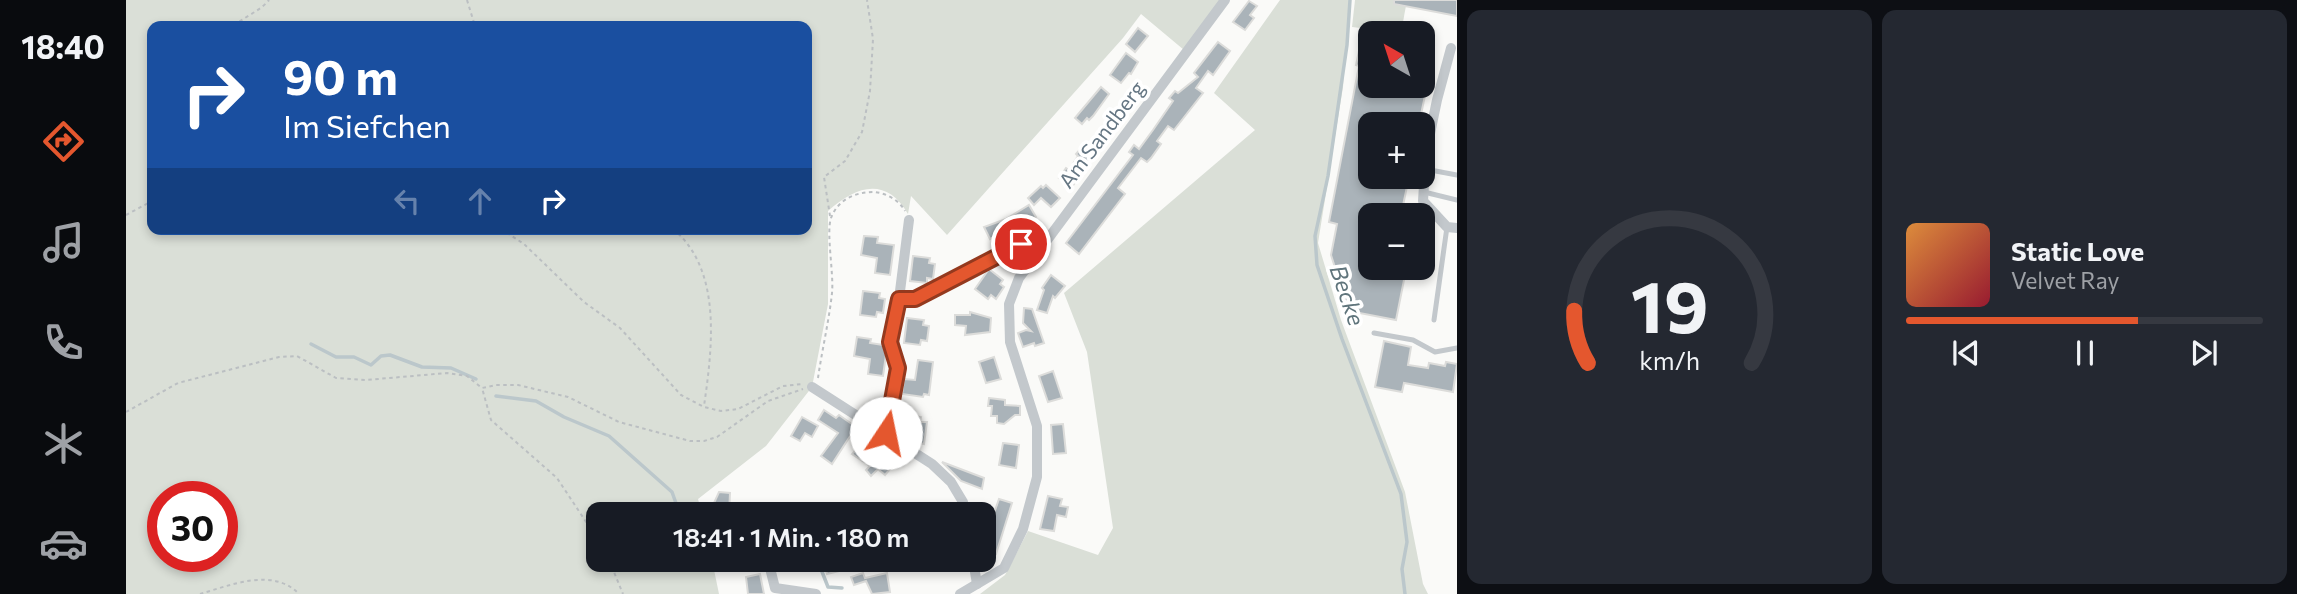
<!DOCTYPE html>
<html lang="de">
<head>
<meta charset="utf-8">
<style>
	:root { --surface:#171b24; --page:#242831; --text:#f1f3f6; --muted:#9ea1a6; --line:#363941; --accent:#e4572e }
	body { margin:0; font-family:Commissioner,sans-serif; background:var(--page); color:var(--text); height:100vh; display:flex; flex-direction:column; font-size:26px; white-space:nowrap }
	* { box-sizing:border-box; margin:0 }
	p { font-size:23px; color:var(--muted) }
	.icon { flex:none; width:38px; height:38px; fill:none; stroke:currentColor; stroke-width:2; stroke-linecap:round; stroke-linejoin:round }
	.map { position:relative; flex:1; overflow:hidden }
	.details { display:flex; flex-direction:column; gap:10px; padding:10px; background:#0d0f14; width:840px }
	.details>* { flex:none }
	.banner { position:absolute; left:21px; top:21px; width:665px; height:214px; border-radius:14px; box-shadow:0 4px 10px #0003; background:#1a4fa0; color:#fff; overflow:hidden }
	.needle { width:46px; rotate:321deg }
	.controls { position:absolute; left:1232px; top:21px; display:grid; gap:14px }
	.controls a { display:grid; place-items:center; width:77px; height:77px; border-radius:14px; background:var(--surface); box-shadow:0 4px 10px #0003; font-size:35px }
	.speed { position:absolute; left:21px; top:481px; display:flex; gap:14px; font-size:35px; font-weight:700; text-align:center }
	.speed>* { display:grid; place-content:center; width:91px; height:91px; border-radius:50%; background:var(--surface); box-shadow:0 4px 10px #0003; line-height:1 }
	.speed .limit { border:10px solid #d22; background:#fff; color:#111 }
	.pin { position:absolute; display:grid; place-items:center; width:60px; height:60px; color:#fff; margin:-30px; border:4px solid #fff; border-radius:50%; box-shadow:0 2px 7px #0007 }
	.me { position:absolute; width:77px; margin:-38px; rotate:11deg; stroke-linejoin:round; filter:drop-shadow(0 0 5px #0008) }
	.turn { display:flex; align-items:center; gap:24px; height:147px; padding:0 21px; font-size:32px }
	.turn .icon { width:91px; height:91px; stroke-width:2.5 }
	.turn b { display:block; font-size:49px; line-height:60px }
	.lanes { display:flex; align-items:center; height:66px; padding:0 21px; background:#0003; justify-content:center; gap:35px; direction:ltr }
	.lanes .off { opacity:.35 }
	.details .card { flex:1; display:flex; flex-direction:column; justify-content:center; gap:10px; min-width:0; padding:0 24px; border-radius:14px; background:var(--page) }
	.details .dial { align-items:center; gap:0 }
	.dial svg { height:182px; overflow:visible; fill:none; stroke:var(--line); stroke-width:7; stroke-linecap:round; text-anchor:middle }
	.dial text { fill:var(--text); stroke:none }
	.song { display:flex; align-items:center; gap:21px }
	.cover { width:84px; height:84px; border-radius:10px; background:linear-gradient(135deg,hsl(30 70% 55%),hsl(350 70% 35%)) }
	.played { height:7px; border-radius:4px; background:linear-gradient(90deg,var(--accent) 65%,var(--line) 65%) }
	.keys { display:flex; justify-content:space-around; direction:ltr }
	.details .tiles { flex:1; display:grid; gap:10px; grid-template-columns:repeat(2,1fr) }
	.trip { position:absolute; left:460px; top:502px; width:410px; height:70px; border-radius:14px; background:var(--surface); box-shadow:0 4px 10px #0003; font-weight:600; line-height:70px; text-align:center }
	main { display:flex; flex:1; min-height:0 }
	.tabs { display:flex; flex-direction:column; width:126px; justify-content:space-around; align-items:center; background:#090b0e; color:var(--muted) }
	.tabs .icon { width:49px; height:49px }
	.tabs .on { color:var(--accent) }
	.tabs b { font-size:32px; color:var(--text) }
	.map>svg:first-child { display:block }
	.green { fill:#dadfd7; fill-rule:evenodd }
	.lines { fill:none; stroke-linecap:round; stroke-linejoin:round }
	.stream { stroke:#bbc7cb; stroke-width:3.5 }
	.building { fill:#aab3b9; stroke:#dcdcda; stroke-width:2 }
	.path { stroke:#bbbfc2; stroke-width:2; stroke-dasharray:3.5 3.5; stroke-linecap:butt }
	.service { stroke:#c3c8cc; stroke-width:5 }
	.minor { stroke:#c3c8cc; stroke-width:10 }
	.route-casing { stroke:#94391e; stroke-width:18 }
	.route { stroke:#e4572e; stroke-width:12 }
	.labels { text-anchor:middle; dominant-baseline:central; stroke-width:7; stroke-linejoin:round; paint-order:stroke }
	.street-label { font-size:21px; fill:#657683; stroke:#fff }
	.water-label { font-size:23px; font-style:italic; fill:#60757c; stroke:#fff }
</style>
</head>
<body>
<main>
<nav class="tabs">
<b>18:40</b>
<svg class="icon on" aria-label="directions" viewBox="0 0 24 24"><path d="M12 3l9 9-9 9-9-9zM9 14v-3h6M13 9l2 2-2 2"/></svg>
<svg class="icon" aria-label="music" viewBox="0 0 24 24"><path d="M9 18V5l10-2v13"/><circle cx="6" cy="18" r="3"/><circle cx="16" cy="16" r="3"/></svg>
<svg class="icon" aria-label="phone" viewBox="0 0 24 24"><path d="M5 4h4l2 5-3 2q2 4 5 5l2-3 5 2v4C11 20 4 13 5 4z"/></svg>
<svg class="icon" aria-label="climate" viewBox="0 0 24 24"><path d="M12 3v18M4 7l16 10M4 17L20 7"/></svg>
<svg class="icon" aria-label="car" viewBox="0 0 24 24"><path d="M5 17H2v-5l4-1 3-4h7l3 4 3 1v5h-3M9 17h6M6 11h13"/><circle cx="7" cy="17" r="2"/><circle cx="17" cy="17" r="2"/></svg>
</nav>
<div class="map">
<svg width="1331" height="594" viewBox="0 0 1331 594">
	<rect width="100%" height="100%" fill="#fafaf8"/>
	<g class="green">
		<path d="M0,0H1094L1058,50L1015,14L997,38L821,235L785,196L782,214C760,176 730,186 702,211V304L686,387L640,446L572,499L576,514H472V560H586L593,594H0ZM26,26H681V229H26ZM37,497H96V556H37Z"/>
		<polygon points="1154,0 1223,0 1217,87 1192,243 1215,320 1279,492 1297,584 1302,594 854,594 879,575 902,531 972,555 987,528 961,352 938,293 1129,130 1088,93"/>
		<polygon points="1229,0 1281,0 1275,33 1226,27"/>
	</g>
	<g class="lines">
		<g class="stream">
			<polyline points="1224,0 1221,45 1202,176 1189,236 1191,265 1216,339 1275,494 1281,542 1276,569 1279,594"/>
			<polyline points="185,344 210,357 228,357 245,365 255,356 264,355 296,367 325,368 350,379"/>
			<polyline points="370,396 410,401 438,417 483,436 546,492 551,506 560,514"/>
			<polyline points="693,564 702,587 716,588"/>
		</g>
	</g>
	<g class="building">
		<polygon points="1268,0 1331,0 1331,16 1268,4"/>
		<polygon points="1123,1 1131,6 1124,15 1128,18 1119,30 1107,22"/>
		<polygon points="1012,28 1022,36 1009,52 1000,44"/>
		<polygon points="1092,42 1104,51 1087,75 1082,71 1070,88 1077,93 1048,130 1042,126 1031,141 1035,144 1025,158 1021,162 1015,158 992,188 999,194 953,254 940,243 1007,155 1003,152 1008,145 1013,149 1027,130 1047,101 1043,98 1049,91 1052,93 1072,77 1068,73"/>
		<polygon points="1297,44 1308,46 1301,85 1297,85"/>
		<polygon points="1233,51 1244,53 1244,86 1301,86 1293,124 1244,124 1244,177 1283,177 1275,215 1244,215 1244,268 1280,270 1270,320 1223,311 1205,255 1211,224 1203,222 1233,66 1230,65"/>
		<polygon points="1000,53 1012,62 1005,74 1003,73 995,83 984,75"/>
		<polygon points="975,87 983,94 967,116 963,120 961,118 956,124 949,118"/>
		<polygon points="958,145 968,153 953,171 955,173 946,187 933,178 940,168 943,170 952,156 950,154"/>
		<polygon points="920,185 934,198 925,207 915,198 908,205 902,198 915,186 917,188"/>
		<polygon points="903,205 910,217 895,226 893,222 864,239 858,227 880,219"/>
		<polygon points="738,236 752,237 751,243 768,245 764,275 749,273 751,258 735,255"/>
		<polygon points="787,256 804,258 803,263 809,264 807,279 801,278 801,283 784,281"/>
		<polygon points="863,269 877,280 874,284 878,287 870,299 865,295 862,299 849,289"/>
		<polygon points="925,275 939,286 929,298 927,296 921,313 911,310 918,290 916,288"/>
		<polygon points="737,291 754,293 753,298 759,299 757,313 751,312 750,317 734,315"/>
		<polygon points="898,308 906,309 918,343 909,346 908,343 897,347 892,333 900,330 905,331 897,323"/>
		<polygon points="844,312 865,318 864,332 839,335 840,326 829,325 829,315 844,315"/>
		<polygon points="781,318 798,320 797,325 803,326 801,341 795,340 794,345 778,343"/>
		<polygon points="731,337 745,339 744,343 757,345 760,355 757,376 742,374 744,359 728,356"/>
		<polygon points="1258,341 1285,347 1282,365 1302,368 1303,363 1319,366 1320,362 1331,364 1327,392 1278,383 1276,392 1249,387"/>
		<polygon points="868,357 875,379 860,383 853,362"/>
		<polygon points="792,360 807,362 803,395 798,394 797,397 776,394 778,379 789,380"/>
		<polygon points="927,371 936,398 922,402 913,376"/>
		<polygon points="863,398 879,400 879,405 894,406 894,415 889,415 878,424 871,423 871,416 865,416 866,406 862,406"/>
		<polygon points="698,410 710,418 713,415 730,427 706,464 695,456 712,433 692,420"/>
		<polygon points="780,415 795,417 794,422 801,422 798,444 785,441 786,430 778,428"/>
		<polygon points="676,417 692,426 686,437 679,433 674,441 665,436"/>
		<polygon points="937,424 940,453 927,454 925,425"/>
		<polygon points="744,436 753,444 750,446 769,463 759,475 752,469 745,476 740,470 744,466 726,454"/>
		<polygon points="877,443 893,445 890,468 873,465"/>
		<polygon points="816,462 858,478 856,489 835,481"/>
		<polygon points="593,492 604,493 603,514 587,514 588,503"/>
		<polygon points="922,496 936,499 934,506 942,507 940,517 931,515 928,531 914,529"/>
		<polygon points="873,499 886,503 870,554 858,550 858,542"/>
		<polygon points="697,560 726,560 729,567 701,574"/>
		<polygon points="737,573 739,578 761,573 764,592 746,594 740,581 728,585 725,577"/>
		<polygon points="634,574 638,594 622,594 620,577"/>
	</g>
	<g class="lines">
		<g class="path">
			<polyline points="341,0 349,26"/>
			<path d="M108,26C119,16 133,12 143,0"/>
			<polyline points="0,215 26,201"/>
			<polyline points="704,216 698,177 719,161 736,132 744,91 747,39 741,0"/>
			<polyline points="375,229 398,244 458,302 494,328 555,395 578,407 595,411 612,409 657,386 676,384"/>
			<path d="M547,229C597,270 586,350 578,406"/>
			<path d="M692,378C696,350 703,321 706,293C708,274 700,233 705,218C712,199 730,192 748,192C760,193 773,200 779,211"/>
			<polyline points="0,412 52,383 153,357 171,356 210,378 240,380 321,373 341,376 356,388"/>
			<polyline points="472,540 431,478 365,420 356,388 370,385 392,385 442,397 493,422 564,441 578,441 591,437 642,401 677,389"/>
			<polyline points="483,560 497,594"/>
			<path d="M74,594C105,585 147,567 173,594"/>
		</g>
		<g class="service">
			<polyline points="1299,169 1331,175"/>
			<polyline points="1298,192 1331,200"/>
			<polyline points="1308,320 1321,227"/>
			<polyline points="1248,333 1287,340 1309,352 1331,348"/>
		</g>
		<g class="minor">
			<polyline points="1325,48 1311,100 1300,153 1297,201 1321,227 1331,228"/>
			<polyline points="773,299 789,299 895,244 912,250"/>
			<polyline points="686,387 806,464 825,482 837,502 839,514"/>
			<polyline points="760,433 772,368 764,342 773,299 783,220"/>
			<polyline points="642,560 649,588 690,594"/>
			<polyline points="847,560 851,584"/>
			<polyline points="834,594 878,568 897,529 911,477 911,426 884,342 883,304 893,278 1099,0"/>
		</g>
	</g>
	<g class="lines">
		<g class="route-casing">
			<polyline id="route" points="760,433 772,368 764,342 773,299 789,299 895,244"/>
		</g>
		<use href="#route" class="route"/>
	</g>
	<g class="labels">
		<g class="street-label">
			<text transform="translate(975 134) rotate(-53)">Am Sandberg</text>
		</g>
		<g class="water-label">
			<text transform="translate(1222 295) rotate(71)">Becke</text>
		</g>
	</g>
</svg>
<div class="controls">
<a><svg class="needle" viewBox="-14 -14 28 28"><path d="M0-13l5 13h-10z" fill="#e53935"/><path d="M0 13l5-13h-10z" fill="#9ea1a6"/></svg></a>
<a>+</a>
<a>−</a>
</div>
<div class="speed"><div class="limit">30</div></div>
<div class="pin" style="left:895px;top:244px;background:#d93025"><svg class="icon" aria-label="arrive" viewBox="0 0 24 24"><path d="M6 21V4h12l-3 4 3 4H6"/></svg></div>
<svg class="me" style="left:760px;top:433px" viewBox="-20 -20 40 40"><circle r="19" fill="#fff"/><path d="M0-13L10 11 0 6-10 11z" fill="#e4572e"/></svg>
<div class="trip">18:41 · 1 Min. · 180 m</div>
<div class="banner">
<div class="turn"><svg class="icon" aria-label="right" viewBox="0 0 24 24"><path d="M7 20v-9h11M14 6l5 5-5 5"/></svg><div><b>90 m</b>Im Siefchen</div></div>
<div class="lanes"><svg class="icon off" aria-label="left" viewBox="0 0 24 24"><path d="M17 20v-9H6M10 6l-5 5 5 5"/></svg><svg class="icon off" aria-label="ahead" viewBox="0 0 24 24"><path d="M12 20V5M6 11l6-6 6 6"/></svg><svg class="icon" aria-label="right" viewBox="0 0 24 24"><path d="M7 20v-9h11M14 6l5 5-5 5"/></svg></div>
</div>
</div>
<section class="details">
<div class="tiles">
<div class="card dial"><svg viewBox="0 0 100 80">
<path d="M14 69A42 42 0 1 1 86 69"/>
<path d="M14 69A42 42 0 0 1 8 46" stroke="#e4572e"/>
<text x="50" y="56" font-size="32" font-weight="700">19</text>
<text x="50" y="72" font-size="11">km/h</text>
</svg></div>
<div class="card">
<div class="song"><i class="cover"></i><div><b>Static Love</b><p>Velvet Ray</p></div></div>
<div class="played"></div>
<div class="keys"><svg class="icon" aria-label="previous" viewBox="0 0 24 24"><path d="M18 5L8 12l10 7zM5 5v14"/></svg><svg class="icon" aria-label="pause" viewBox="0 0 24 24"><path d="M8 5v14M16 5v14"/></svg><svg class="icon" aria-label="next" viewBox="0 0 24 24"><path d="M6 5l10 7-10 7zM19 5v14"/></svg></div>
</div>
</div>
</section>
</main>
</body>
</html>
